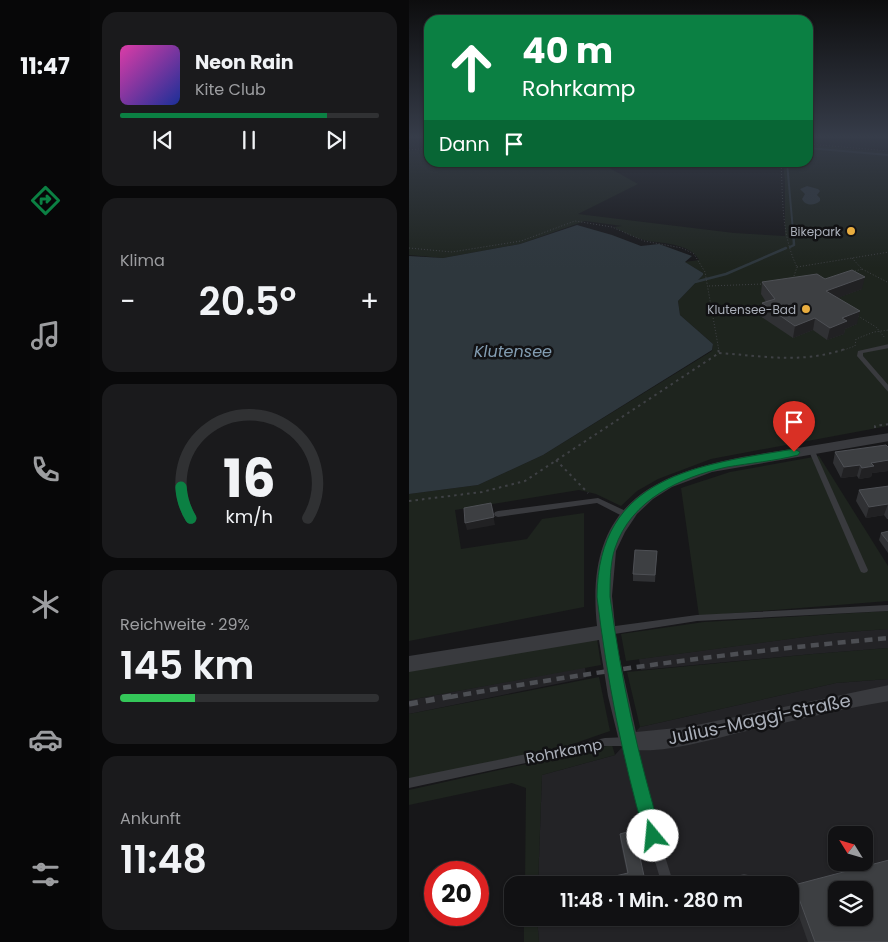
<!DOCTYPE html>
<html lang="de">
<head>
<meta charset="utf-8">
<style>
	:root { --surface:#111113; --page:#1a1a1c; --text:#f1f3f6; --muted:#9c9da0; --line:#303133; --accent:#0b8043 }
	body { margin:0; font-family:Poppins,sans-serif; background:var(--page); color:var(--text); height:100vh; display:flex; flex-direction:column; font-size:19px; white-space:nowrap }
	* { box-sizing:border-box; margin:0 }
	p { font-size:16px; color:var(--muted) }
	.icon { flex:none; width:28px; height:28px; fill:none; stroke:currentColor; stroke-width:2; stroke-linecap:round; stroke-linejoin:round }
	.map { position:relative; flex:1; overflow:hidden }
	.side { display:flex; flex-direction:column; gap:12px; padding:12px; background:#09090a; width:319px }
	.side>* { flex:none }
	.top-card { position:absolute; left:15px; top:15px; width:389px; height:152px; border-radius:15px; box-shadow:0 1px 4px #0004,0 0 0 1px var(--line); background:#0b8043; color:#fff; overflow:hidden }
	.needle { width:32px; rotate:307deg }
	.fabs { position:absolute; left:419px; top:826px; display:grid; gap:10px }
	.fabs a { display:grid; place-items:center; width:45px; height:45px; border-radius:10px; background:var(--surface); box-shadow:0 1px 4px #0004,0 0 0 1px var(--line); font-size:25px }
	.speed { position:absolute; left:15px; top:861px; display:flex; gap:10px; font-size:25px; font-weight:700; text-align:center }
	.speed>* { display:grid; place-content:center; width:65px; height:65px; border-radius:50%; background:var(--surface); box-shadow:0 1px 4px #0004,0 0 0 1px var(--line); line-height:1 }
	.speed .limit { border:8px solid #d22; background:#fff; color:#111 }
	.pin { position:absolute; display:grid; place-items:center; width:42px; height:42px; color:#fff; margin:-51px -21px; border-radius:50% 50% 50% 0; rotate:-45deg; box-shadow:0 0 5px #0007 }
	.pin .icon { rotate:45deg }
	.me { position:absolute; width:55px; margin:-28px; rotate:343deg; stroke-linejoin:round; filter:drop-shadow(0 0 4px #0008) }
	.turn { display:flex; align-items:center; gap:18px; height:105px; padding:0 15px; font-size:22px }
	.turn .icon { width:65px; height:65px; stroke-width:2.5 }
	.turn b { display:block; font-size:35px; line-height:42px }
	.then { display:flex; align-items:center; height:48px; padding:0 15px; background:#0003; gap:10px; font-size:19px }
	.big { font-size:38px; font-weight:600; line-height:1.1 }
	.side .tile { flex:1; display:flex; flex-direction:column; justify-content:center; gap:8px; min-width:0; padding:0 18px; border-radius:15px; background:var(--page) }
	.side .dial { align-items:center; gap:0 }
	.dial svg { height:130px; overflow:visible; fill:none; stroke:var(--line); stroke-width:7; stroke-linecap:round; text-anchor:middle }
	.dial text { fill:var(--text); stroke:none }
	.song { display:flex; align-items:center; gap:15px }
	.cover { width:60px; height:60px; border-radius:8px; background:linear-gradient(135deg,hsl(320 70% 55%),hsl(230 70% 35%)) }
	.played { height:5px; border-radius:2px; background:linear-gradient(90deg,var(--accent) 80%,var(--line) 80%) }
	.keys { display:flex; justify-content:space-around; direction:ltr }
	.heat { display:flex; justify-content:space-between; align-items:center; font-size:28px; direction:ltr }
	.charge { height:8px; border-radius:4px; background:linear-gradient(90deg,#34c759 29%,var(--line) 0) }
	.trip { position:absolute; left:95px; top:876px; width:295px; height:50px; border-radius:15px; background:var(--surface); box-shadow:0 1px 4px #0004,0 0 0 1px var(--line); font-weight:600; line-height:50px; text-align:center }
	main { display:flex; flex:1; min-height:0 }
	.tab-bar { display:flex; flex-direction:column; width:90px; justify-content:space-around; align-items:center; background:#070708; color:var(--muted) }
	.tab-bar .icon { width:35px; height:35px }
	.tab-bar .on { color:var(--accent) }
	.tab-bar b { font-size:22px; color:var(--text) }
	.map>svg:first-child { display:block }
	.built { fill:#232326; fill-rule:evenodd }
	.green { fill:#1e241e }
	.water { fill:#2e373d }
	.lines { fill:none; stroke-linecap:round; stroke-linejoin:round }
	.stream-far1 { stroke:#2e373d; stroke-width:2 }
	.stream { stroke:#2e373d; stroke-width:2.5 }
	.path-far1 { stroke:#3f4145; stroke-width:1; stroke-dasharray:1 2; stroke-linecap:butt }
	.path { stroke:#3f4145; stroke-width:2; stroke-dasharray:2.5 4; stroke-linecap:butt }
	.service { fill:#393a3e; fill-rule:evenodd }
	.minor { fill:#393a3e; fill-rule:evenodd }
	.rail-far1 { stroke:#4c4e53; stroke-width:4.5; stroke-dasharray:8 5.5; stroke-linecap:butt }
	.rail { stroke:#4c4e53; stroke-width:5.5; stroke-dasharray:9 8; stroke-linecap:butt }
	.wall { fill:#303134 }
	.shaded-wall { fill:#212123 }
	.building { fill:#3d3f42; stroke:#4e5055; fill-rule:evenodd }
	.route { fill:#0b8043; stroke:#07532c }
	.poi-dot { fill:#e9ad3f; stroke:#121214; stroke-width:2 }
	.labels { text-anchor:middle; dominant-baseline:central; stroke-width:5; stroke-linejoin:round; paint-order:stroke }
	.far-poi-label { font-size:12px; fill:#aaafb9; stroke:#121214; text-anchor:end }
	.street-label { font-size:15px; fill:#aaafb9; stroke:#121214 }
	.water-label { font-size:16px; font-style:italic; fill:#839db2; stroke:#121214 }
	.near-street-label { font-size:18px; fill:#aaafb9; stroke:#121214 }
</style>
</head>
<body>
<main>
<nav class="tab-bar">
<b>11:47</b>
<svg class="icon on" aria-label="directions" viewBox="0 0 24 24"><path d="M12 3l9 9-9 9-9-9zM9 14v-3h6M13 9l2 2-2 2"/></svg>
<svg class="icon" aria-label="music" viewBox="0 0 24 24"><path d="M9 18V5l10-2v13"/><circle cx="6" cy="18" r="3"/><circle cx="16" cy="16" r="3"/></svg>
<svg class="icon" aria-label="phone" viewBox="0 0 24 24"><path d="M5 4h4l2 5-3 2q2 4 5 5l2-3 5 2v4C11 20 4 13 5 4z"/></svg>
<svg class="icon" aria-label="climate" viewBox="0 0 24 24"><path d="M12 3v18M4 7l16 10M4 17L20 7"/></svg>
<svg class="icon" aria-label="car" viewBox="0 0 24 24"><path d="M5 17H2v-5l4-1 3-4h7l3 4 3 1v5h-3M9 17h6M6 11h13"/><circle cx="7" cy="17" r="2"/><circle cx="17" cy="17" r="2"/></svg>
<svg class="icon" aria-label="filters" viewBox="0 0 24 24"><path d="M4 7h16M4 17h16"/><circle cx="9" cy="7" r="2"/><circle cx="15" cy="17" r="2"/></svg>
</nav>
<section class="side">
<div class="tile">
<div class="song"><i class="cover"></i><div><b>Neon Rain</b><p>Kite Club</p></div></div>
<div class="played"></div>
<div class="keys"><svg class="icon" aria-label="previous" viewBox="0 0 24 24"><path d="M18 5L8 12l10 7zM5 5v14"/></svg><svg class="icon" aria-label="pause" viewBox="0 0 24 24"><path d="M8 5v14M16 5v14"/></svg><svg class="icon" aria-label="next" viewBox="0 0 24 24"><path d="M6 5l10 7-10 7zM19 5v14"/></svg></div>
</div>
<div class="tile"><p>Klima</p>
<div class="heat"><a>−</a><b class="big">20.5°</b><a>+</a></div>
</div>
<div class="tile dial"><svg viewBox="0 0 100 80">
<path d="M14 69A42 42 0 1 1 86 69"/>
<path d="M14 69A42 42 0 0 1 8 50" stroke="#0b8043"/>
<text x="50" y="56" font-size="32" font-weight="700">16</text>
<text x="50" y="72" font-size="11">km/h</text>
</svg></div>
<div class="tile"><p>Reichweite · 29%</p><b class="big">145 km</b><div class="charge"></div></div>
<div class="tile"><p>Ankunft</p><b class="big">11:48</b></div>
</section>
<div class="map">
<svg width="480" height="942" viewBox="0 0 480 942">
	<rect width="100%" height="100%" fill="#171719"/>
	<g class="built">
		<polygon points="479,629 479,648 404,654 232,670 230,659 425,633"/>
		<polygon points="176,667 177,678 0,714 0,700"/>
		<path d="M479,679V942H130L128,918H381V885H129L133,775L206,755L231,727L427,683ZM428,835H455V862H428ZM428,890H455V918H428Z"/>
	</g>
	<g class="green">
		<path d="M399,145L479,152V426L302,459L249,479L228,491L212,506L187,494L170,490L46,510L52,549L118,539L133,519L175,513V607L0,641V494L69,485L134,455L303,351L304,344L271,315L269,301L294,275V273L275,262L290,260C280,242 251,244 235,240C224,237 214,232 205,227L213,226L176,221L111,244L34,258L0,255V151L20,149V162L196,163L195,165L229,184L169,214L325,233L376,236V181L374,163L399,162Z"/>
		<polygon points="410,456 479,566 479,601 290,616 272,488 321,472"/>
		<polygon points="479,611 479,629 425,633 217,661 212,634 295,622"/>
		<polygon points="188,639 192,665 0,700 0,670"/>
		<polygon points="479,648 479,679 427,683 231,727 218,672 404,654"/>
		<polygon points="190,677 201,731 158,746 0,779 0,714"/>
		<polygon points="203,745 206,755 133,775 129,885 116,885 117,788 103,783 0,805 0,790"/>
		<polygon points="115,918 128,918 130,942 115,942"/>
	</g>
	<g class="water">
		<path d="M398,186L409,189L411,191L408,195L411,198V201C406,206 396,206 393,199L396,194L391,189Z"/>
		<polygon points="168,225 203,235 232,246 250,244 283,256 276,262 294,273 294,275 269,301 271,315 304,344 303,350 134,455 69,485 0,494 0,256 34,258 111,244"/>
	</g>
	<g class="lines">
		<g class="stream-far1">
			<polyline points="399,148 480,155"/>
			<polyline points="378,162 384,231"/>
		</g>
		<g class="stream">
			<polyline points="381,247 385,245 384,229"/>
			<polyline points="286,282 317,274 377,248"/>
		</g>
		<g class="path-far1">
			<polyline points="399,144 480,151"/>
			<polyline points="0,150 20,148"/>
			<path d="M372,162C374,198 372,234 388,267"/>
			<polyline points="0,248 43,252 112,241 166,221 203,227 235,241 273,248 285,254 296,272 310,351"/>
			<polyline points="443,258 453,269 480,283"/>
			<polyline points="388,267 480,252"/>
			<polyline points="443,272 453,269"/>
			<polyline points="384,279 388,267"/>
			<polyline points="300,286 354,284"/>
			<polyline points="449,316 467,327 476,338"/>
			<polyline points="432,351 446,346 447,339 465,332 480,330"/>
		</g>
		<g class="path">
			<path d="M310,353C355,356 392,364 436,349"/>
			<polyline points="466,428 466,426 480,424"/>
			<polyline points="147,460 179,493"/>
			<polyline points="0,501 73,492 116,481 310,353 309,349"/>
		</g>
		<g class="service">
			<polygon points="480,344 480,348 454,353 454,356 480,386 480,393 448,356 449,351"/>
			<polygon points="400,447 404,447 405,449 459,570 458,572 455,573 452,572 451,570 399,449"/>
			<polygon points="189,498 221,513 222,515 221,517 215,517 188,503 89,517 86,516 85,514 86,512 89,511"/>
			<polygon points="480,605 480,611 288,621 199,635 196,633 195,631 196,629 199,627 288,615"/>
			<polygon points="220,737 223,738 225,741 234,787 265,885 253,885 224,787 216,746 196,746 0,788 0,778 196,738"/>
			<polygon points="335,874 339,875 340,879 339,883 333,885 307,885 309,881"/>
		</g>
		<path class="minor" d="M480,433V441L303,472L263,487L244,499L228,514L216,532L207,551L203,596L208,646L227,732L278,727L480,685V701C430,709 382,722 333,732C304,739 241,758 213,747L210,741L199,696L190,640L0,672V656L188,626C174,495 254,469 363,452C402,446 440,439 480,433Z"/>
		<path class="rail-far1" d="M41,697C186,671 333,651 480,638"/>
		<polyline class="rail" points="0,704 48,695"/>
	</g>
	<g class="wall">
		<polygon points="416,279 453,289 428,298 448,324 436,329 435,334 418,340 404,330 384,338 351,316 353,303 357,302 352,294 353,282"/>
		<polygon points="426,452 480,460 480,471 463,473 462,477 450,479 448,476 432,478 424,463"/>
		<polygon points="480,486 480,519 478,519 475,515 457,518 447,501 450,490"/>
		<polygon points="480,531 480,553 479,553 470,540 472,533"/>
		<polygon points="248,551 246,582 224,581 224,574"/>
		<polygon points="211,834 237,885 218,873 211,840"/>
		<polygon points="385,885 480,942 399,942 382,894"/>
	</g>
	<g class="shaded-wall">
		<polygon points="456,277 453,289 415,303 417,291"/>
		<polygon points="451,311 448,324 436,329 435,334 418,340 421,328 433,318"/>
		<polygon points="406,318 404,330 384,338 386,326"/>
		<polygon points="480,460 480,471 463,473 462,477 450,479 453,468 462,463"/>
		<polygon points="451,465 448,476 432,478 435,467"/>
		<polygon points="82,503 86,525 58,530 56,523"/>
		<polygon points="479,504 475,515 457,518 460,507"/>
	</g>
	<g class="building">
		<polygon points="443,270 456,277 417,291 451,311 433,318 438,321 421,328 406,318 386,326 353,303 366,299 353,282 408,274 416,279"/>
		<polygon points="477,445 480,448 480,460 462,463 465,466 453,468 451,465 435,467 426,452"/>
		<polygon points="480,486 480,505 479,504 460,507 450,490"/>
		<polygon points="82,503 85,517 56,523 55,508"/>
		<polygon points="480,531 480,543 472,533"/>
		<polygon points="226,550 248,551 246,575 224,574"/>
		<polygon points="225,830 237,885 181,885 181,882 219,873 211,834"/>
		<path d="M480,860V942H406L385,885ZM428,890H455V918H428Z"/>
	</g>
	<linearGradient id="sky" x2="0" y2="1"><stop stop-color="#0d0d0e"/><stop offset="0.51" stop-color="#363c49"/><stop offset="1" stop-color="#363c49" stop-opacity="0"/></linearGradient>
	<rect width="480" height="268" fill="url(#sky)"/>
	<path class="route" d="M385,449L391,452L389,455C366,461 341,463 318,467C271,477 222,500 206,548C201,563 201,582 201,597C212,679 229,757 253,836L250,842L244,845L238,842L236,836C213,757 198,679 188,597C189,475 289,465 385,449Z"/>
	<g class="poi-dot">
		<circle cx="442" cy="231" r="5"/>
		<circle cx="397" cy="309" r="5"/>
	</g>
	<g class="labels">
		<g class="far-poi-label">
			<text x="432" y="231">Bikepark</text>
			<text x="387" y="309">Klutensee-Bad</text>
		</g>
		<g class="street-label">
			<text transform="translate(155 751) rotate(-11)">Rohrkamp</text>
		</g>
		<g class="water-label">
			<text x="104" y="351">Klutensee</text>
		</g>
		<g class="near-street-label">
			<text transform="translate(350 719) rotate(-12)">Julius-Maggi-Straße</text>
		</g>
	</g>
</svg>
<div class="fabs">
<a><svg class="needle" viewBox="-14 -14 28 28"><path d="M0-13l5 13h-10z" fill="#e53935"/><path d="M0 13l5-13h-10z" fill="#9c9da0"/></svg></a>
<a><svg class="icon" aria-label="layers" viewBox="0 0 24 24"><path d="M12 4l9 5-9 5-9-5zM3 14l9 5 9-5"/></svg></a>
</div>
<div class="speed"><div class="limit">20</div></div>
<div class="pin" style="left:385px;top:452px;background:#d93025"><svg class="icon" aria-label="arrive" viewBox="0 0 24 24"><path d="M6 21V4h12l-3 4 3 4H6"/></svg></div>
<svg class="me" style="left:244px;top:836px" viewBox="-20 -20 40 40"><circle r="19" fill="#fff"/><path d="M0-13L10 11 0 6-10 11z" fill="#0b8043"/></svg>
<div class="trip">11:48 · 1 Min. · 280 m</div>
<div class="top-card">
<div class="turn"><svg class="icon" aria-label="ahead" viewBox="0 0 24 24"><path d="M12 20V5M6 11l6-6 6 6"/></svg><div><b>40 m</b>Rohrkamp</div></div>
<div class="then">Dann<svg class="icon" aria-label="arrive" viewBox="0 0 24 24"><path d="M6 21V4h12l-3 4 3 4H6"/></svg></div>
</div>
</div>
</main>
</body>
</html>
